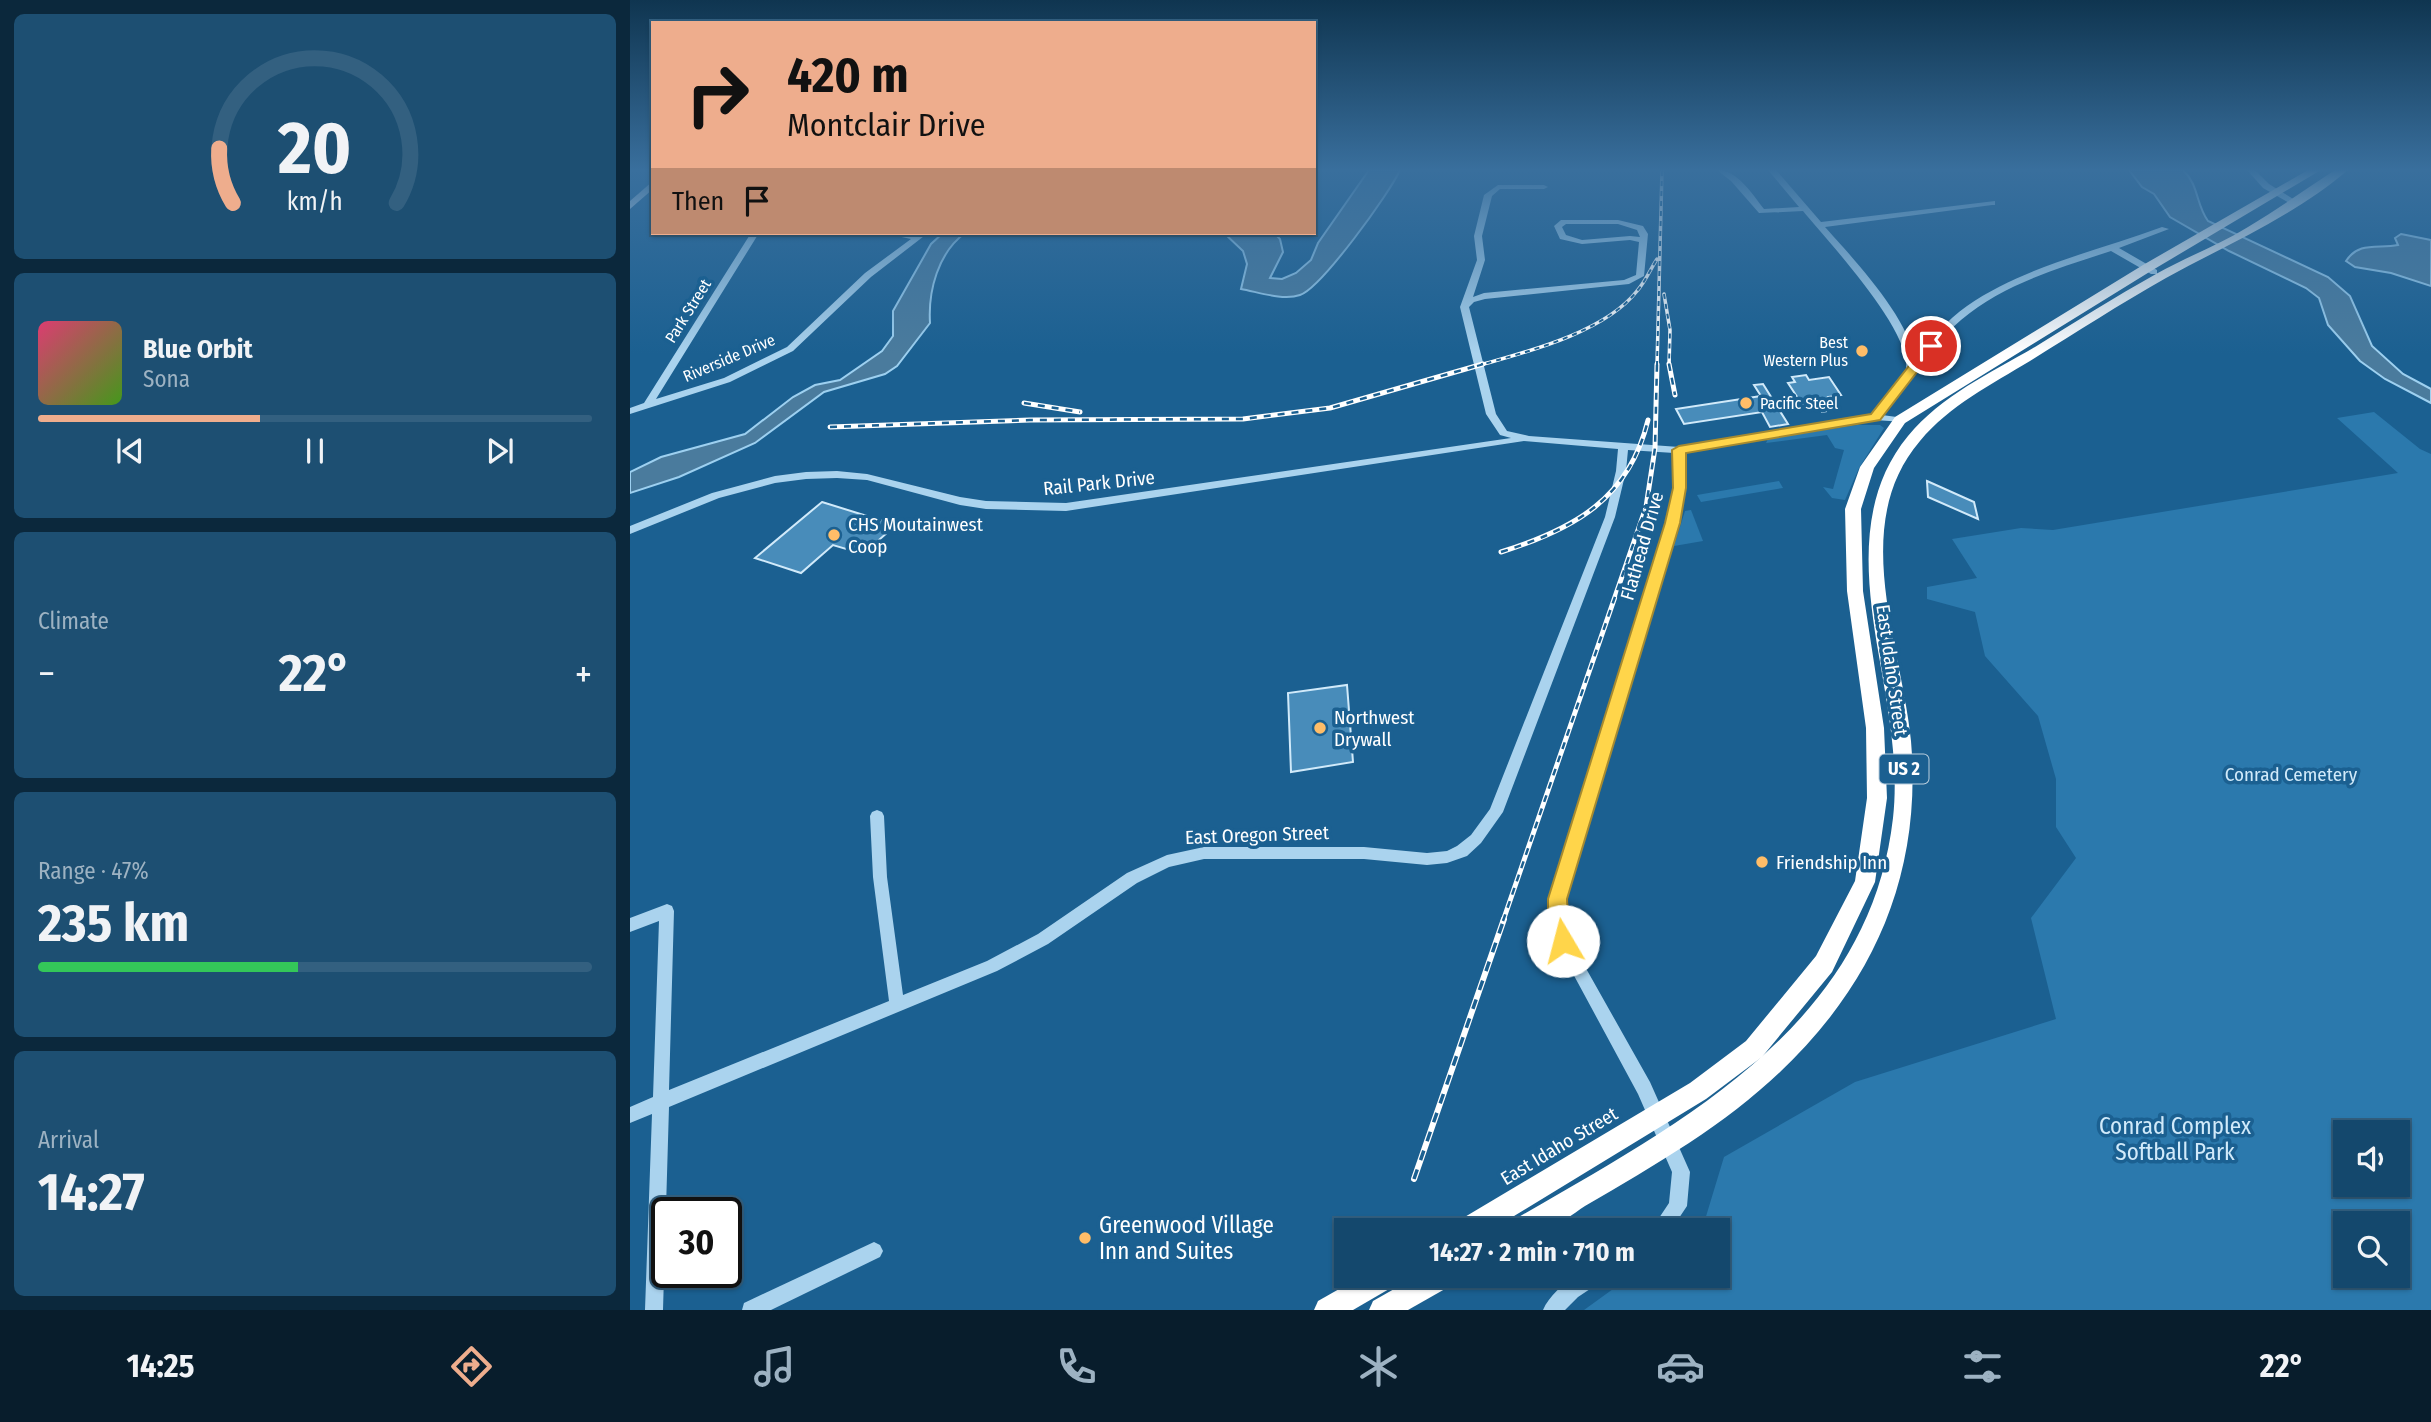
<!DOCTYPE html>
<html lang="en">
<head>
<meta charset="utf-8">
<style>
	:root { --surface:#14486d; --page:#1d4f72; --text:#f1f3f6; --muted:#9db2c2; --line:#336080; --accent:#eead8d }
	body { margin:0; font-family:"Fira Sans Condensed",sans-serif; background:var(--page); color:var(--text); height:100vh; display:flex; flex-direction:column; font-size:26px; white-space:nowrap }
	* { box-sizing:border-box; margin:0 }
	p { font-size:23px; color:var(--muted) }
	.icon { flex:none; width:38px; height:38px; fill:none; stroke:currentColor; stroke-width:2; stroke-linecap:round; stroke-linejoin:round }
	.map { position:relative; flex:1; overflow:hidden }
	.sheet { display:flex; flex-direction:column; gap:14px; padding:14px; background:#0b283c; width:630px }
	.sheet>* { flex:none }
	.banner { position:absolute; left:21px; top:21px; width:665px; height:214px; border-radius:0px; box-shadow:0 2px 5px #0004,0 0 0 2px var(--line); background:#eead8d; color:#111; overflow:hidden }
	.fabs { position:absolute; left:1703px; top:1120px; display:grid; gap:14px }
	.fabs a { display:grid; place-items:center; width:77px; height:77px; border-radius:0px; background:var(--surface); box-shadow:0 2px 5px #0004,0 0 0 2px var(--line); font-size:35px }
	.speed { position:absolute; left:21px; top:1197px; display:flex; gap:14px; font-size:35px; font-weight:700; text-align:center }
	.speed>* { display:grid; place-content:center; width:91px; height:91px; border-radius:50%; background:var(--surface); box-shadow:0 2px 5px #0004,0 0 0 2px var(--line); line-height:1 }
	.speed .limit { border:4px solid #111; border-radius:10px; background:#fff; color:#111 }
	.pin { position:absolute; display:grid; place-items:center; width:60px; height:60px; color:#fff; margin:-30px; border:4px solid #fff; border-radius:50%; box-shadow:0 2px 7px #0007 }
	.me { position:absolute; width:77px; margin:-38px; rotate:352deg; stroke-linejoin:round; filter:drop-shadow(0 0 5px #0008) }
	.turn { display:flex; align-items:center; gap:24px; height:147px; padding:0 21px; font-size:32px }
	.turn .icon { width:91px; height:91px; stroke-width:2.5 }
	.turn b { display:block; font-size:49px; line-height:60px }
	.then { display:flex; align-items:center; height:66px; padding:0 21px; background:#0003; gap:14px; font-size:26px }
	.big { font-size:52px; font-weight:700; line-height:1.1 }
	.sheet .tile { flex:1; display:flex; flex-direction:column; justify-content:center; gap:10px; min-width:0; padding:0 24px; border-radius:10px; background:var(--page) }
	.sheet .dial { align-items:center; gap:0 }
	.dial svg { height:182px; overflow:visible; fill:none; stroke:var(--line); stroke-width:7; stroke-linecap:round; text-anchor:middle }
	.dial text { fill:var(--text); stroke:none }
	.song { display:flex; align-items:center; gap:21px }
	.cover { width:84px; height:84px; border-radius:10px; background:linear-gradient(135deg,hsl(340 70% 55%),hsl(100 70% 35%)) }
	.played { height:7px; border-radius:4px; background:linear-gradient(90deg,var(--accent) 40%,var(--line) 40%) }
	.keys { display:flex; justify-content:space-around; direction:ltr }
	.heat { display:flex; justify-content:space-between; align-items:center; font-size:38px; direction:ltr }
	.charge { height:10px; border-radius:5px; background:linear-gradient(90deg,#34c759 47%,var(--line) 0) }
	.trip { position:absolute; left:704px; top:1218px; width:396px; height:70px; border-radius:0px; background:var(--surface); box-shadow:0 2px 5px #0004,0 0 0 2px var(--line); font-weight:700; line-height:70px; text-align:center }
	.dock { display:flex; height:112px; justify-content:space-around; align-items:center; background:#081d2c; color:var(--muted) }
	.dock .icon { width:49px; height:49px }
	.dock .on { color:var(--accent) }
	.dock b { font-size:32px; color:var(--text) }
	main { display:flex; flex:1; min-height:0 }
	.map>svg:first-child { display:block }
	.green { fill:#2b79ad; fill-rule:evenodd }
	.water { fill:#4a7b9d; stroke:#9dd0f0; stroke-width:2 }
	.building { fill:#488cba; stroke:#d1eafa; stroke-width:2 }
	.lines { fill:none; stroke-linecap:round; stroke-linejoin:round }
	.minor { fill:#aad3ee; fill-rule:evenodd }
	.major { fill:#f2f9ff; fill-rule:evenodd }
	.highway { fill:#fff; fill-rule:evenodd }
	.rail-far2-casing { stroke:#fff; stroke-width:3.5 }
	.rail-far1-casing { stroke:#fff; stroke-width:5 }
	.rail-casing { stroke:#fff; stroke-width:6 }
	.rail-far2 { stroke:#1b6091; stroke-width:2; stroke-dasharray:5; stroke-linecap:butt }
	.rail-far1 { stroke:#1b6091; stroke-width:2.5; stroke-dasharray:7; stroke-linecap:butt }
	.rail { stroke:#1b6091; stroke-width:3.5; stroke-dasharray:10; stroke-linecap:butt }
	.route { fill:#ffd54a; stroke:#a68a30; stroke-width:2 }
	.poi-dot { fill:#ffbd68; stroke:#1b6091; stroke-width:2.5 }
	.labels { text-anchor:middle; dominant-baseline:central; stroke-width:7; stroke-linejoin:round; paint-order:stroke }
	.far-street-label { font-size:16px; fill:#fff; stroke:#1b6091 }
	.far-poi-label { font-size:16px; fill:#fff; stroke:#1b6091; text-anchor:end }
	.shield { fill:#1b6091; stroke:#bbcfde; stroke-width:2 }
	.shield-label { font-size:18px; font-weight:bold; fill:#fff }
	.street-label { font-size:19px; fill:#fff; stroke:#1b6091 }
	.poi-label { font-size:19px; fill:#fff; stroke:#1b6091; text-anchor:start }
	.park-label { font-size:19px; fill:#d1eafa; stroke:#1b6091 }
	.near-park-label { font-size:23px; fill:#d1eafa; stroke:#1b6091 }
	.near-poi-label { font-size:23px; fill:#fff; stroke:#1b6091; text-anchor:start }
</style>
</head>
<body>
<main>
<section class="sheet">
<div class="tile dial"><svg viewBox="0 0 100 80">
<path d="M14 69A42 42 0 1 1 86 69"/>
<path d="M14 69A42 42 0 0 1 8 45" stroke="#eead8d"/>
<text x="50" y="56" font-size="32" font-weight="700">20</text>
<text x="50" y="72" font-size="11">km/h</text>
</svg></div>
<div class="tile">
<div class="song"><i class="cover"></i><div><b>Blue Orbit</b><p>Sona</p></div></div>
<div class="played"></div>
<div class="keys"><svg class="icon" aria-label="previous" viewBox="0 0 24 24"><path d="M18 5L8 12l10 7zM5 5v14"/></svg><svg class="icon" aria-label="pause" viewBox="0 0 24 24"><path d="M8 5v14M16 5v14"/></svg><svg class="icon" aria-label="next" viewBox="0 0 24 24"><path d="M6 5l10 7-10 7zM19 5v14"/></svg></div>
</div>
<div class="tile"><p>Climate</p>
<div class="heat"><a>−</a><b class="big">22°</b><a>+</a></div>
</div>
<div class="tile"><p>Range · 47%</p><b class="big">235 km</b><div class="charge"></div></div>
<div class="tile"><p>Arrival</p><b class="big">14:27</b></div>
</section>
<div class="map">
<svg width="1801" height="1310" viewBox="0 0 1801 1310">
	<rect width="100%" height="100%" fill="#1b6091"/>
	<g class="green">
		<path d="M1744,412L1790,449L1801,454V1310H954L1001,1276H1087V1230H1064L1074,1223L1094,1157L1225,1082L1426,1019L1401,918L1446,858L1426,827V779L1408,716L1355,656L1345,612L1297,599V587L1347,578L1322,539L1391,528L1423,530L1768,473L1707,418ZM1715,1132H1768V1185H1715ZM1715,1223H1768V1276H1715Z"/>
		<polygon points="1227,425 1250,425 1254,428 1229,468 1215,500 1202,498 1193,487 1203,489 1214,450 1205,448 1197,435 1136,443 1138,439"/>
		<polygon points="1149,481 1153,488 1071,502 1067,495"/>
		<polygon points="1061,510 1073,541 1044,546 1055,511"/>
	</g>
	<g class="water">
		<path d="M739,170H770C760,193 691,288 670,295C653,301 628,292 611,289L617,264L613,251L594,233H644L650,239L653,252L640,278L652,279L666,273L681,260L688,243Z"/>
		<path d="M1499,170H1553C1569,185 1566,205 1578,221L1698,277L1720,296L1742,346L1773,374L1801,389V403L1755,379L1730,361L1698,325L1689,298L1676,288L1599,251L1540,217L1524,194L1512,187Z"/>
		<path d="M313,233H335C308,253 298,291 300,323L267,366L255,374L194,392L125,443L49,477L0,493V472L31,457L115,434L163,397L185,385L210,380L252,351L263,336V311L301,244Z"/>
		<path d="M1771,234L1801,240V286L1761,273L1725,267L1716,261C1729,241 1748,249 1768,245L1765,238Z"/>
	</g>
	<g class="building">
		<polygon points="1176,375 1179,380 1199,377 1211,395 1198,397 1203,410 1192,412 1188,407 1175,409 1158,383 1165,382 1162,377"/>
		<polygon points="1133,384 1158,424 1140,427 1132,412 1054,424 1046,409 1131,396 1124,385"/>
		<polygon points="1297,481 1344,502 1348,519 1298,497"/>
		<polygon points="192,502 266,525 233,554 203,545 171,573 125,558"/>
		<polygon points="717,685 723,762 661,772 658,693"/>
	</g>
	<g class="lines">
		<g class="minor">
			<path d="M1087,170C1108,170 1122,194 1134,209L1169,207L1138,170H1146L1191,222L1365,201V205H1362L1195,227C1222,257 1280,319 1284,359C1300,340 1317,320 1337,306C1394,266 1468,251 1532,227L1539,229L1489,248L1527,270V274H1521L1481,251C1429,268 1373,284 1331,320C1299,347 1277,383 1252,415L1274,418V422L1245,420L1054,452L1055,488L1048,523L935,899L940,940L1020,1082L1060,1172L1057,1206L1041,1230H1021L1039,1203L1042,1172L1008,1094L928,946L921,899L1038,523L1045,488L1044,453L998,450L996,471L985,517L873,812L851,843L837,856L817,863L797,865L734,859H574L539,867L507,883L418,944L367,971L39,1107L33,1310H15L22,1114L0,1123V1107L23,1097L29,921L0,932V918L37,904L42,906L44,911L39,1090L259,1001L243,877L240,816L242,812L247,810L252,812L254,816L257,877L273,995L357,961L408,934L497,873L537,855L574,847H734L797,853L817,851L827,846L841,835L860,809L975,517L986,471L988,449L894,441L436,511L356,509L330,505L237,480L207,478L176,479L145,483L89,498L0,534V526L82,493L145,476L176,472L207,471L237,474L330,497L356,501L436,503L881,438L870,435L856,414L830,307L847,260L844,236L854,195L868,185H914L918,187L914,189H870L862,196L852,236L855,260L843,297L854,293L994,280L1006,275L1009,242L1000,240L952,244L930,239L924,226L931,220H988L1013,226L1018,234L1014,276L999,284L855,299L844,302L839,307L866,414L877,431L899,436L1049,447L1242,414C1250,405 1271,382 1275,372C1288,337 1195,238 1173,211L1129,213L1101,181ZM936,224H988L1007,230L1010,237L1000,236L952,240L936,235L932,227Z"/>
			<polygon points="1617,170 1625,170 1639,184 1668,202 1661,204 1633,188"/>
			<polygon points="121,233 129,233 26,399 94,378 157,347 235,273 281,239 262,235 261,233 286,235 289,233 298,233 241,277 163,351 100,382 0,414 0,408 14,403"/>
			<polygon points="244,1242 250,1245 253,1251 250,1257 141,1310 112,1310 114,1303"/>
			<path d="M946,1276H971L969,1283L948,1297L935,1310H913C919,1296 933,1284 946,1276Z"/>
		</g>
		<polygon class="major" points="23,181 23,189 0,209 0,201"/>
		<g class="highway">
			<polygon points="1678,170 1691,170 1521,271 1275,423 1244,468 1231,509 1233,591 1254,728 1257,798 1245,882 1202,972 1132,1057 1076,1099 861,1230 824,1230 828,1221 1060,1083 1116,1041 1186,956 1225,881 1237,798 1236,728 1217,591 1215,509 1230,467 1265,417 1513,265"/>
			<path d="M1705,170H1718C1664,216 1598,244 1536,278C1490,304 1445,333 1400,361C1362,384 1319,406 1290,441C1218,525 1272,646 1281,741C1296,920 1203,1049 1059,1143C1025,1165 990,1186 955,1206C943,1214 929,1225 916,1230C905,1233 890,1230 878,1230L882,1221C1045,1126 1239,1029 1263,818C1269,764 1258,709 1249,656C1236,581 1226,499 1278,436C1311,396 1362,372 1405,347C1445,322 1485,297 1526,274C1556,257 1589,245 1618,227C1648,209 1676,189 1705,170Z"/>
			<polygon points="732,1276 770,1276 766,1285 723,1310 684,1310 688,1301"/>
			<polygon points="787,1276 826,1276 822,1285 778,1310 739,1310 743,1301"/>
		</g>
		<g class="rail-far2-casing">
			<g id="rail-far2">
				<polyline points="1034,294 1040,330 1039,366"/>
				<path d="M847,366C896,352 974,333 1007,291C1015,282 1020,270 1027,259"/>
				<polyline points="1027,366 1032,170"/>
			</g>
		</g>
		<g class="rail-far1-casing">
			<g id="rail-far1">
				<polyline points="1039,364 1045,395"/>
				<polyline points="394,403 450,412"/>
				<polyline points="200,427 400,420 613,419 700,408 853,364"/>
				<path d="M871,552C944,529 999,499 1018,420"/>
				<polyline points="873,921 1016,507 1025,448 1027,364"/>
			</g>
		</g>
		<g class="rail-casing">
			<polyline id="rail" points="784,1179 874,919"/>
		</g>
		<use href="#rail-far2" class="rail-far2"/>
		<use href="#rail-far1" class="rail-far1"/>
		<use href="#rail" class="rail"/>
	</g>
	<linearGradient id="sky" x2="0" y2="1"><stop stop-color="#0f3550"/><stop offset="0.48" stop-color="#396f9d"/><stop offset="1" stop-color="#396f9d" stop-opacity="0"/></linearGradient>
	<rect width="1801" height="354" fill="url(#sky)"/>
	<path class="route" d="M1297,343L1307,346L1250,420L1056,453V488L1050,523L937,899C937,913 945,935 940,948L933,951L926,948L918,919V899L1035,523L1043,488L1042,450L1049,446L1241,414Z"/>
	<g class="poi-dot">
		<circle cx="1232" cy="351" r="7"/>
		<circle cx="1116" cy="403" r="7"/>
		<circle cx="204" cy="535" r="7"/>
		<circle cx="690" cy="728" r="7"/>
		<circle cx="1132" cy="862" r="7"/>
		<circle cx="455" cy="1238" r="7"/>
	</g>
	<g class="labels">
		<g class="far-street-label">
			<text transform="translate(58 311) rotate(-58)">Park Street</text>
			<text transform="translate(99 358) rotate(-23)">Riverside Drive</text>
		</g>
		<g class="far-poi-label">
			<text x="1218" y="342">Best<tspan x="1218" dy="18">Western Plus</tspan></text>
			<text x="1130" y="403" text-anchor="start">Pacific Steel</text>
		</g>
		<rect class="shield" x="1249.5" y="754.5" width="49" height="29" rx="5"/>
		<g class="shield-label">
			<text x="1274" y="769">US 2</text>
		</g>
		<g class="street-label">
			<text transform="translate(469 483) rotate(-6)">Rail Park Drive</text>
			<text transform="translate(1012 546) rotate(-74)">Flathead Drive</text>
			<text transform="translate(1262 670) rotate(82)">East Idaho Street</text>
			<text transform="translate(627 835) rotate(-2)">East Oregon Street</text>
			<text transform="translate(929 1146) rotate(-31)">East Idaho Street</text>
		</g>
		<g class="poi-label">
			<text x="218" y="524">CHS Moutainwest<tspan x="218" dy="22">Coop</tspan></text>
			<text x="704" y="717">Northwest<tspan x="704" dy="22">Drywall</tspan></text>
			<text x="1146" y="862">Friendship Inn</text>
		</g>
		<g class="park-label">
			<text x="1661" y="774">Conrad Cemetery</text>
		</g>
		<g class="near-park-label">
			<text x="1545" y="1126">Conrad Complex<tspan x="1545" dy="26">Softball Park</tspan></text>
		</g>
		<g class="near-poi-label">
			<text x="469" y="1225">Greenwood Village<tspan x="469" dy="26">Inn and Suites</tspan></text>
		</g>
	</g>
</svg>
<div class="fabs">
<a><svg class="icon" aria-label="sound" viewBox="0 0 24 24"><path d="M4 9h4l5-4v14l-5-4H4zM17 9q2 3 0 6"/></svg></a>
<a><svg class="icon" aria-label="search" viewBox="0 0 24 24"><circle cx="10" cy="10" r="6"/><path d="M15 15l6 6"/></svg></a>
</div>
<div class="speed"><div class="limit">30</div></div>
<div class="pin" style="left:1301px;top:346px;background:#d93025"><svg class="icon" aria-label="arrive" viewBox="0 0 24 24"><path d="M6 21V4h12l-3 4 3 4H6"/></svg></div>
<svg class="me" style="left:933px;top:941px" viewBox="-20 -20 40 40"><circle r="19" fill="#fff"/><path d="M0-13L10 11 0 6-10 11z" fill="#ffd54a"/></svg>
<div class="trip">14:27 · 2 min · 710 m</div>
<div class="banner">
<div class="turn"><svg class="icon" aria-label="right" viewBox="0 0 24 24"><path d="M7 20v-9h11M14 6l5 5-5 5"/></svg><div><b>420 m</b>Montclair Drive</div></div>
<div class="then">Then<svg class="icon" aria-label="arrive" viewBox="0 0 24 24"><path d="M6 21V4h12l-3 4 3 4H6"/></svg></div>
</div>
</div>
</main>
<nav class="dock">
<b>14:25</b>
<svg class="icon on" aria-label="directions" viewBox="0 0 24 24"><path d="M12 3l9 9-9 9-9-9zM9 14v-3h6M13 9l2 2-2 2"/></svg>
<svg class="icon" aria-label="music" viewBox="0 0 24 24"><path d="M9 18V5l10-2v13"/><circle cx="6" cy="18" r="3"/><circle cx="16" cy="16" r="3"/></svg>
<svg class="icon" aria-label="phone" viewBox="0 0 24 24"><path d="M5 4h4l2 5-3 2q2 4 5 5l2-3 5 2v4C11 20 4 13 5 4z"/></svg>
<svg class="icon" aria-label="climate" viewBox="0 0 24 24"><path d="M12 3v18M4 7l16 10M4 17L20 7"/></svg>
<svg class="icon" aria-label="car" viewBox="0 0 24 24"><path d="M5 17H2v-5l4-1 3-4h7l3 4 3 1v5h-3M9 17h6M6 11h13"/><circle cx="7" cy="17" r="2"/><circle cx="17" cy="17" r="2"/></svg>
<svg class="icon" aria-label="filters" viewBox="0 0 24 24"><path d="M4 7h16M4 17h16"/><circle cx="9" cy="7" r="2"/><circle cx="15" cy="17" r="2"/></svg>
<b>22°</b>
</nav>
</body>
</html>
